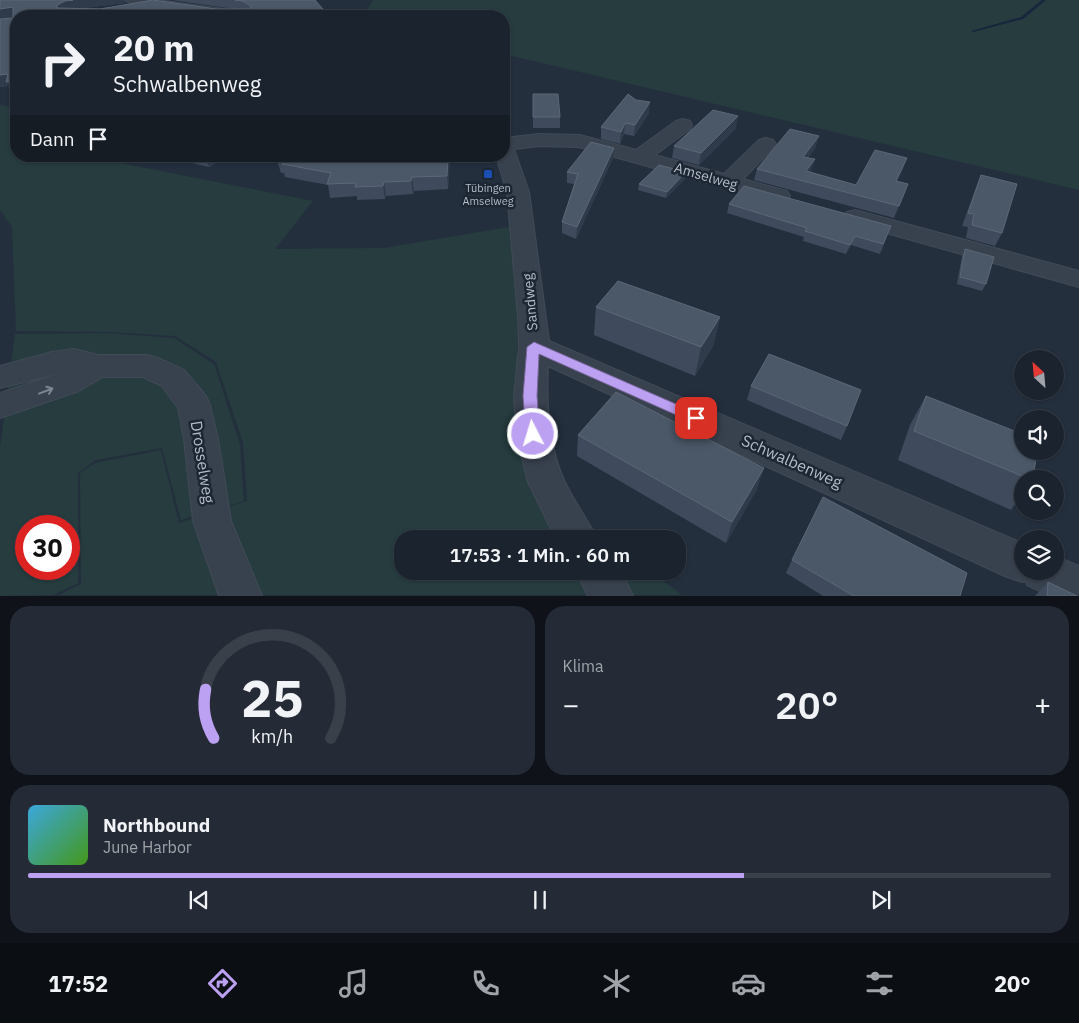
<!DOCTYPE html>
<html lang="de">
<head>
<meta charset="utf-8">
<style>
	:root { --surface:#1b232e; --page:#242b36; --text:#f1f3f6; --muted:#a0a4aa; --line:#39404a; --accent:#bca0f2 }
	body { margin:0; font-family:"IBM Plex Sans",sans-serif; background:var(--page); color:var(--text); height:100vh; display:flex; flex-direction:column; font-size:19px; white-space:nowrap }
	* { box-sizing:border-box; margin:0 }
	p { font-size:16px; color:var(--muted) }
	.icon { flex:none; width:28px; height:28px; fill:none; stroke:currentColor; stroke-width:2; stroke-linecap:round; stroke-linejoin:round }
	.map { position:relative; height:596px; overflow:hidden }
	.drawer { display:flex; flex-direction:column; gap:10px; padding:10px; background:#0f1319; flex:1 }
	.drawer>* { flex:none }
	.hud { position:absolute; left:10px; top:10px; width:500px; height:152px; border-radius:20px; box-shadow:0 1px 4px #0004,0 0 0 1px var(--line); background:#1b232e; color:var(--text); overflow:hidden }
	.needle { width:32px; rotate:334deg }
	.controls { position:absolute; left:1014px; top:350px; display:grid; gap:10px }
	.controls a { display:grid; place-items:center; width:50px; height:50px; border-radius:50%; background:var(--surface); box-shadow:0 1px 4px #0004,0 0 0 1px var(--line); font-size:25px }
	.speed { position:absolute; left:15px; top:515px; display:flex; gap:10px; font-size:25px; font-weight:700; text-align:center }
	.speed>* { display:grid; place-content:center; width:65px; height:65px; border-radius:50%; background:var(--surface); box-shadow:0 1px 4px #0004,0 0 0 1px var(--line); line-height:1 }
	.speed .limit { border:8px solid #d22; background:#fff; color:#111 }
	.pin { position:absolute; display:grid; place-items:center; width:42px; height:42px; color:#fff; margin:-21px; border-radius:10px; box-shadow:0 2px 8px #0006 }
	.me { position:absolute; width:55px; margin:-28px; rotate:355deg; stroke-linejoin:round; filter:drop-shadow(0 0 4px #0008) }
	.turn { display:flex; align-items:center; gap:18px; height:105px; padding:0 20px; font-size:22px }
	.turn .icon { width:65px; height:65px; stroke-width:2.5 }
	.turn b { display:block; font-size:35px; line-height:42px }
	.then { display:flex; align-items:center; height:48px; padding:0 20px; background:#0003; gap:10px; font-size:19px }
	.big { font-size:38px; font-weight:600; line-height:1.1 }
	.drawer .tile { flex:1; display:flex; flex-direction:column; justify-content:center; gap:8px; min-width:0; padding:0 18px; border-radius:20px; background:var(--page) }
	.drawer .dial { align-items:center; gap:0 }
	.dial svg { height:130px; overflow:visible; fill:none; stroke:var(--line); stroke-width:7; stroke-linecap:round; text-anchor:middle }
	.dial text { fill:var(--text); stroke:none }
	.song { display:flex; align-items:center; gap:15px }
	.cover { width:60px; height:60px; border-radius:8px; background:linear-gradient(135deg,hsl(200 70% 55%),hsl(100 70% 35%)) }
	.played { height:5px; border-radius:2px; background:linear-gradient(90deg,var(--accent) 70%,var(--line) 70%) }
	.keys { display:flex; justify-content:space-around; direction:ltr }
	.heat { display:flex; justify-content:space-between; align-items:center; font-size:28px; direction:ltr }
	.drawer .tiles { flex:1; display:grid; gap:10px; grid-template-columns:1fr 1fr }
	.tile:last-child { grid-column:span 2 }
	.trip { position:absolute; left:394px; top:530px; width:292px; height:50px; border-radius:20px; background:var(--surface); box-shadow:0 1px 4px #0004,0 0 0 1px var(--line); font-weight:600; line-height:50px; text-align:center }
	.dock { display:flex; height:80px; justify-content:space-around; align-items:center; background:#0b0e12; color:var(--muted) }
	.dock .icon { width:35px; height:35px }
	.dock .on { color:var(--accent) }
	.dock b { font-size:22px; color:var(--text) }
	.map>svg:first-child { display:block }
	.green { fill:#263c3f; fill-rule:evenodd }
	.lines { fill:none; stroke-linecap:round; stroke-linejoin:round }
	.stream { fill:#17263c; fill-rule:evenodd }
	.street-casing { stroke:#414a57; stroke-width:2 }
	.street { fill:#38414e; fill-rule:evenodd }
	.wall { fill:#3f4b5c }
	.shaded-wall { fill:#2f3b4b }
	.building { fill:#4b5868; stroke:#5c6777 }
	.oneway { stroke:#7c8592 }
	.route { fill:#bca0f2; stroke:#7a689d }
	.transit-dot { fill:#1a4fb4; stroke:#1d2633; stroke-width:2 }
	.labels { text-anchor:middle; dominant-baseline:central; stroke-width:5; stroke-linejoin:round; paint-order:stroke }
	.far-poi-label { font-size:11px; fill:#b4bcc9; stroke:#1d2633 }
	.street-label { font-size:14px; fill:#b4bcc9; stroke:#1d2633 }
	.near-street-label { font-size:16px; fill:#b4bcc9; stroke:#1d2633 }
</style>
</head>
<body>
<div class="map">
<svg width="1079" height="596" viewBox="0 0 1079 596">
	<rect width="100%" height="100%" fill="#242f3e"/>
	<g class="green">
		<polygon points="373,0 1079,0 1079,190 504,54 504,16 363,16"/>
		<polygon points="0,105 16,108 16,156 105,156 110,161 313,201 275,249 384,248 514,226 518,321 516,426 526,473 606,539 402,539 402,571 650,571 682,595 59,595 81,584 80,473 95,463 161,450 179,523 247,501 243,443 216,362 175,336 106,332 16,331 12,227 0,210"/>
		<path d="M105,333L174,338L214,364L240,444L244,501L181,520L162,448L96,460L78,473V583L53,595L0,596V448L15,334ZM26,526H69V569H26Z"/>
	</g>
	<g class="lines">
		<polygon class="stream" points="1042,0 1046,0 1023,19 973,32 971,31 1021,17"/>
		<g class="street-casing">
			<g id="street">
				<polygon points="125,0 158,0 245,12 252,16 219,16 131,4"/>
				<path d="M683,119L690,121L692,125L690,129L655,155L724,174L759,140L766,138L773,140L776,144L773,148L743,179L787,191L790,196L787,201L779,203L579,147L539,146L514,149L529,192L549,341L1022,543V571H1055V556L1079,566V596H1051L1027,585L1026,581L1022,582L1007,577L548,366C546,404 548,443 563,478C572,499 587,518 597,539H556L528,482L516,434L514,396L519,347L518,315L507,192L496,156H504V138L539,134L580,135L636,150L676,121Z"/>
				<polygon points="855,210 1079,271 1079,287 847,222 843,217 847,212"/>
				<polygon points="74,349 98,355 147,355 158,358 184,370 206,396 210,405 218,439 231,521 262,596 219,596 193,521 184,439 178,408 162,386 143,377 103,377 79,391 0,418 0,393 61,373 0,388 0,366 52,352"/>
				<polygon points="576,571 621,571 633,596 588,596"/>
			</g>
		</g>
		<use href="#street" class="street"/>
	</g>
	<g class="wall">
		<polygon points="0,0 124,0 125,3 84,8 234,9 172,0 315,0 12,93 8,86 0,87 0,19 13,18"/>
		<polygon points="533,94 560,117 560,128 533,128"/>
		<polygon points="649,113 634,136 624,134 620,144 601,139 601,127"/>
		<polygon points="736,128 699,165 672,158 674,146"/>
		<polygon points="816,147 808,158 811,171 810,172 856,185 907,158 897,181 908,184 894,218 754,180 757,169"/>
		<polygon points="161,156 227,156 209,167"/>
		<polygon points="283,156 450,156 448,189 414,191 413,194 386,196 385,199 357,200 357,196 330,198 328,185 285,177 284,173 281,173 277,160"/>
		<polygon points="613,158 576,239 562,233 562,222 574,184 567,183 567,172"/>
		<polygon points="981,175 1002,233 995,246 966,238 968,227 962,226 976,188"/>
		<polygon points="685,179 666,198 638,190 639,184"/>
		<polygon points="729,204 891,226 880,254 851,245 846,254 803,241 804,237 727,213"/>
		<polygon points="965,249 986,284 982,291 957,284 962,256"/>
		<polygon points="596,307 720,317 713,346 695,376 594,335"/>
		<polygon points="751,386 847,426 841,440 747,400"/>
		<polygon points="926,396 1033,479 1022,479 1022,494 1011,510 898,460 910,425"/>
		<polygon points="578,435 757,489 726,543 577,456"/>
		<polygon points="792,560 960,596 823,596 786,573"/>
		<polygon points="1048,582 1077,596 1035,596"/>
	</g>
	<g class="shaded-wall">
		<polygon points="73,0 124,0 125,3 69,10 57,8 57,5 65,1"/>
		<polygon points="13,7 16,17 0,19 0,9"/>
		<polygon points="8,74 16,81 16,93 12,93 8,86 0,87 0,75"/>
		<polygon points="650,102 649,113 634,136 635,125"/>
		<polygon points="738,116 736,128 699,165 701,153"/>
		<polygon points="625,123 624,134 620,144 621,132"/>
		<polygon points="819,136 816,147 800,168 803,157"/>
		<polygon points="614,148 613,158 576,239 577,227"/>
		<polygon points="205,156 227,156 209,167"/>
		<polygon points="448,156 450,156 448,189 447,176"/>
		<polygon points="907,158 903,169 892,192 896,181"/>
		<polygon points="815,159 811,171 804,181 806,171"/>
		<polygon points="686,172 685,179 666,198 667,192"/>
		<polygon points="412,177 414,191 413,194 411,181"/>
		<polygon points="384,182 386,196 385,199 383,186"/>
		<polygon points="855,236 851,245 846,254 850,245"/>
		<polygon points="720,317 713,346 695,376 701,347"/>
		<polygon points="764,468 757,489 726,543 732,522"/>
	</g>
	<g class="building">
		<polygon points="0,0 73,0 65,1 57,5 57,8 100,9 153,0 216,9 250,9 251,6 243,1 235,0 315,0 329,16 16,16 16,81 6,82 8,74 0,75 0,19 13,18 13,7 0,9"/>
		<polygon points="533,94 558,94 560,117 533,117"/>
		<polygon points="628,94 636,100 650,102 635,125 625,123 621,132 601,127"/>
		<polygon points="713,110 738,116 701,153 674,146"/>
		<polygon points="790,129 819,136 803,157 815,159 806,171 856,185 875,150 907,158 896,181 908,184 899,206 757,169"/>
		<polygon points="591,142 614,148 577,227 562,222 578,174 567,172"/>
		<polygon points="283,156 448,156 447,176 412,177 411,181 384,182 383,186 355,187 356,183 327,184 331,173 282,164 286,161 277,160"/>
		<polygon points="659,165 686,172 667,192 639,184"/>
		<polygon points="981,175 1017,184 1002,233 972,225 974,214 968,213"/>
		<polygon points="744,186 891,226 883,244 855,236 850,245 805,231 807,228 729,204"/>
		<polygon points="965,249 994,257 986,284 960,277"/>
		<polygon points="618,281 720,317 701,347 596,307"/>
		<polygon points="769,354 861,390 847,426 751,386"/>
		<polygon points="616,392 764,468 732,522 578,435"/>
		<polygon points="926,396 1022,434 1022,451 1037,451 1033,479 1029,479 914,431"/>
		<polygon points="823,497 967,573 960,596 854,596 792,560"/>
		<polygon points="1048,582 1077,596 1047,596"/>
	</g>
	<defs><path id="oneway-shaft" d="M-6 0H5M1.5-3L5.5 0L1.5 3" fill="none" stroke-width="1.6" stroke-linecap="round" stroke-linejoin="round" transform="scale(1.25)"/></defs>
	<use class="oneway" href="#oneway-shaft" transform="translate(46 391) rotate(-21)"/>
	<polygon class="route" points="534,342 701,415 703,418 701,422 696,424 692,422 539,354 537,396 540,434 538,438 533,440 528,438 526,434 523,396 527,347"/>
	<rect class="transit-dot" x="483" y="169" width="10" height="10" rx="2.5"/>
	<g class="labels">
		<g class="far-poi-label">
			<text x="488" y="188">Tübingen<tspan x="488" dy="13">Amselweg</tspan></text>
		</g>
		<g class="street-label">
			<text transform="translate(706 176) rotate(16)">Amselweg</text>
			<text transform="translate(530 302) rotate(-95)">Sandweg</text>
		</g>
		<g class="near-street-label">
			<text transform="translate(792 461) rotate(24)">Schwalbenweg</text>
			<text transform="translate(203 462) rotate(81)">Drosselweg</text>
		</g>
	</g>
</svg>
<div class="controls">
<a><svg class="needle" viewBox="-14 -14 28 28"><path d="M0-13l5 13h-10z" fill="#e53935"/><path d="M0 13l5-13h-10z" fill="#a0a4aa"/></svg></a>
<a><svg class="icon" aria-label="sound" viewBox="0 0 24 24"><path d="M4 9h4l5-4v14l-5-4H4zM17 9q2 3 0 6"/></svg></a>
<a><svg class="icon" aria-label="search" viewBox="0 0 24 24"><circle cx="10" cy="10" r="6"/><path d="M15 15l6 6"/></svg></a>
<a><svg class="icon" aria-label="layers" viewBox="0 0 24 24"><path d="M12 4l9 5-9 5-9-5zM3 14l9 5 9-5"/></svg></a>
</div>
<div class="speed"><div class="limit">30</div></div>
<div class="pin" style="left:696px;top:418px;background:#d93025"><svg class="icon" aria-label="arrive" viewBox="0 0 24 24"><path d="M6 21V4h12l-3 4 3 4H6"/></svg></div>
<svg class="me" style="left:533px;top:434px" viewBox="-20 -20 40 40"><circle r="17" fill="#bca0f2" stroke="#fff" stroke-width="3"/><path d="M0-11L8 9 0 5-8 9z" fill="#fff"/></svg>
<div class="trip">17:53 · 1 Min. · 60 m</div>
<div class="hud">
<div class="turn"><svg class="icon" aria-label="right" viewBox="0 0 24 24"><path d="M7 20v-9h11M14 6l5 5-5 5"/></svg><div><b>20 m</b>Schwalbenweg</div></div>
<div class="then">Dann<svg class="icon" aria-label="arrive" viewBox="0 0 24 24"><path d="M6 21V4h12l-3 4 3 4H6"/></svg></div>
</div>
</div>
<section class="drawer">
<div class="tiles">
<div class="tile dial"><svg viewBox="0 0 100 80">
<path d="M14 69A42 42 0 1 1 86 69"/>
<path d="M14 69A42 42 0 0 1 9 39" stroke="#bca0f2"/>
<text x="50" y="56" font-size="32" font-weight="700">25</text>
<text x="50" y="72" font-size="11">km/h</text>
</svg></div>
<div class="tile"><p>Klima</p>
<div class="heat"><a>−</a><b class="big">20°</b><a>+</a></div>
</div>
<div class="tile">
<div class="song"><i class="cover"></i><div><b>Northbound</b><p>June Harbor</p></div></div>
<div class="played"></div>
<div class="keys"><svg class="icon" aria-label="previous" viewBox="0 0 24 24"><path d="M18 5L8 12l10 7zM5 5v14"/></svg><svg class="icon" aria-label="pause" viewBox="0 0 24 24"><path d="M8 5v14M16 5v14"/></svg><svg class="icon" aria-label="next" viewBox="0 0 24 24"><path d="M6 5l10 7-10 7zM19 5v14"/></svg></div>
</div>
</div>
</section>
<nav class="dock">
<b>17:52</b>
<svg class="icon on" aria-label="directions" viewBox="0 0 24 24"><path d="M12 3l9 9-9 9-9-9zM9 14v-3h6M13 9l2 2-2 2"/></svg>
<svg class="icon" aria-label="music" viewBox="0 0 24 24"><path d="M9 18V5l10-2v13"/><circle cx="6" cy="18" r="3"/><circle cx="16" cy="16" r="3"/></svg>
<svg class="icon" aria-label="phone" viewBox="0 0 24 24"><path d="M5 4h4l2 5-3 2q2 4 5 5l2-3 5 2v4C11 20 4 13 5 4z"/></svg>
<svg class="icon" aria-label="climate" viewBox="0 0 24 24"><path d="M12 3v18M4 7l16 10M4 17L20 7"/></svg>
<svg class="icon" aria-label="car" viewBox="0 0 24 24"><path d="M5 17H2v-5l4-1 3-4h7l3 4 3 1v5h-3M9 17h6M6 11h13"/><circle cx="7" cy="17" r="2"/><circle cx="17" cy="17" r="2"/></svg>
<svg class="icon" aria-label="filters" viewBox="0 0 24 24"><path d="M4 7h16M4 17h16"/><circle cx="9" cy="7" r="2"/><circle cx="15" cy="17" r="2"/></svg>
<b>20°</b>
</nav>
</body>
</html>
